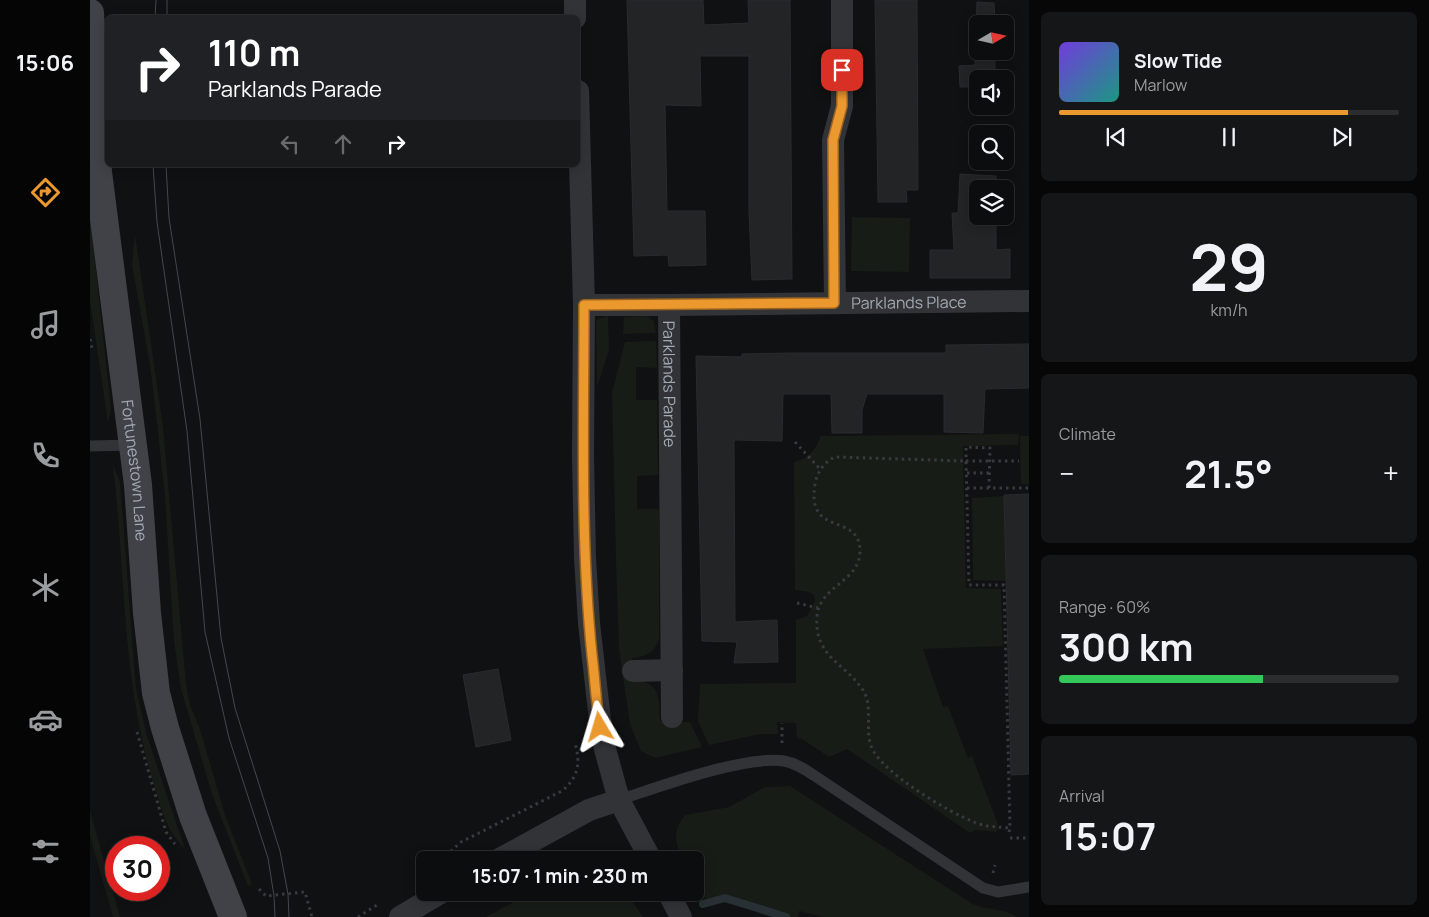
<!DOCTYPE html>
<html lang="en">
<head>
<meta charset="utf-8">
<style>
	:root { --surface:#0c0d0e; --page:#151617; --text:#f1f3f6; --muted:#9a9c9e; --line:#2c2d2e; --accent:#eb982f }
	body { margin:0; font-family:Manrope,sans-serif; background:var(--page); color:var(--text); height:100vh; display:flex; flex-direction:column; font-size:19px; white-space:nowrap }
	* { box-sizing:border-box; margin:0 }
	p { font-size:16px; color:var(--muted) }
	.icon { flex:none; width:28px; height:28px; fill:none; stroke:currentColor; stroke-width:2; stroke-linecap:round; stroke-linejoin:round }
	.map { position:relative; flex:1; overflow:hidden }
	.details { display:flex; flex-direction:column; gap:12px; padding:12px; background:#070708; width:400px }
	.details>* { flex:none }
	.guide { position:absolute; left:15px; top:15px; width:475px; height:152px; border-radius:8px; box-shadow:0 2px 12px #0003,0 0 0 1px var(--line); background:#202124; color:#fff; overflow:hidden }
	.needle { width:32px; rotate:81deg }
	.fabs { position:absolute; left:879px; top:15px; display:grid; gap:10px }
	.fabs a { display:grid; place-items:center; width:45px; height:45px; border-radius:8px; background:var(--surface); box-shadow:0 2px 12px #0003,0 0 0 1px var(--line); font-size:25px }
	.speed { position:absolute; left:15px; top:836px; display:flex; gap:10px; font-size:25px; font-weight:700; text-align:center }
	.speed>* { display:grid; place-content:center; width:65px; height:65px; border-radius:50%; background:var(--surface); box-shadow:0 2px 12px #0003,0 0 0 1px var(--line); line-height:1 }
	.speed .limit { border:8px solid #d22; background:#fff; color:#111 }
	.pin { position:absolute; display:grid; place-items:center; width:42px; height:42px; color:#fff; margin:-21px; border-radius:10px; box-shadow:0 2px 8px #0006 }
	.me { position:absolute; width:55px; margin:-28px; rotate:353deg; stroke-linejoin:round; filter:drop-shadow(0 0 4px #0008) }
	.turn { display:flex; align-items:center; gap:18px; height:105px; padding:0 20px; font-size:22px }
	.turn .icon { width:65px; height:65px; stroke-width:2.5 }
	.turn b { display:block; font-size:35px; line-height:42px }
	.lanes { display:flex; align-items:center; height:48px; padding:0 20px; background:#0003; justify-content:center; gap:25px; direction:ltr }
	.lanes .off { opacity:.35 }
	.big { font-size:38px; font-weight:700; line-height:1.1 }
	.details .widget { flex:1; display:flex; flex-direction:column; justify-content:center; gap:8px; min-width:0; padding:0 18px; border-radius:8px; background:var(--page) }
	.details .dial { align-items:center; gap:0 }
	.dial b { font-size:65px; line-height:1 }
	.song { display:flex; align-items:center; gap:15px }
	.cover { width:60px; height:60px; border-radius:8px; background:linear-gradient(135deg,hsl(260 70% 55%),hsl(170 70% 35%)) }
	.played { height:5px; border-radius:2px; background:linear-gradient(90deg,var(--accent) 85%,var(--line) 85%) }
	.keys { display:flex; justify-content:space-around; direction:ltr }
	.heat { display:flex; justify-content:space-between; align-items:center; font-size:28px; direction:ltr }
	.charge { height:8px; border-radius:4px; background:linear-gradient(90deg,#34c759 60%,var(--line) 0) }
	.trip { position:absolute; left:326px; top:851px; width:288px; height:50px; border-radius:8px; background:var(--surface); box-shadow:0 2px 12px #0003,0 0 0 1px var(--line); font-weight:700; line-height:50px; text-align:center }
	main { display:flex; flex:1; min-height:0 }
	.tab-bar { display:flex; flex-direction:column; width:90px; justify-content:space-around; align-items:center; background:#050506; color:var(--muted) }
	.tab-bar .icon { width:35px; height:35px }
	.tab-bar .selected { color:var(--accent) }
	.tab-bar b { font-size:22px; color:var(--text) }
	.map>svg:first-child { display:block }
	.green { fill:#171c17 }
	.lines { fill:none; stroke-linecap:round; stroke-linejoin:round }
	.stream { stroke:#273035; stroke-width:8 }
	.building { fill:#232426; stroke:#2a2b2e }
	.path { stroke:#383a3e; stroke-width:3; stroke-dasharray:2.5 4; stroke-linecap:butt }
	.lane { stroke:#323337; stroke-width:11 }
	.street { stroke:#323337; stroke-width:22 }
	.secondary { stroke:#404247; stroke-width:28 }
	.tram { stroke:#45474c; stroke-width:1 }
	.route-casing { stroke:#99631f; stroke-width:12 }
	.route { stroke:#eb982f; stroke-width:9 }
	.labels { text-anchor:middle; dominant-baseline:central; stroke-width:5; stroke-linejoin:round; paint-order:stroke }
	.street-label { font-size:16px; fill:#a2a9b2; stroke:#0b0c0d }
</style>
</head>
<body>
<main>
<nav class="tab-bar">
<b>15:06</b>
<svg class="icon selected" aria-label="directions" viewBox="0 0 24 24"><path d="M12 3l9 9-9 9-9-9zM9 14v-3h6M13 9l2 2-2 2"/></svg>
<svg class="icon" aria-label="music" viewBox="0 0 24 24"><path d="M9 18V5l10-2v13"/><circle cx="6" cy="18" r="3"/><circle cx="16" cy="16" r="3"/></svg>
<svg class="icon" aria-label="phone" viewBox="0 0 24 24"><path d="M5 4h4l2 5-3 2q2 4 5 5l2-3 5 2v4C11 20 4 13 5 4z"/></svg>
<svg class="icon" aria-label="climate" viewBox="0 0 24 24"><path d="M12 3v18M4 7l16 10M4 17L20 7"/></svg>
<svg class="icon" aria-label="car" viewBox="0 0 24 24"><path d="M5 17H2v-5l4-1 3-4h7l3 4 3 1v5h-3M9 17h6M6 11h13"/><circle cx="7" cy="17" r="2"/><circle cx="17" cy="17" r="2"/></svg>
<svg class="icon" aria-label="filters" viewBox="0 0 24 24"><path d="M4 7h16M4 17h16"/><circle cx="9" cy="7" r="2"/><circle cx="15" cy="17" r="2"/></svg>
</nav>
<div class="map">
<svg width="939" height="917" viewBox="0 0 939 917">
	<rect width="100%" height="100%" fill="#101112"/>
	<g class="green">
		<polygon points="0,216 21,409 18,423 0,300"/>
		<polygon points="762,217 820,218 819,272 761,271"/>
		<polygon points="45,234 73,427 96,684 100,705 110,729 135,815 162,884 158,886 122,794 91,689 84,641 75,497 67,423 60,365 42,265"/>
		<polygon points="518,316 519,350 507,387 506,322 508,319"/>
		<polygon points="557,316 564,321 566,333 533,334 534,317"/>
		<path d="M566,341L567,368L546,367V400H567L568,475L547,476V509H569V640C563,653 556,657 542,658L543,679C571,683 569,697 570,721L600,722L612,747L565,758L551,751L540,724L529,649L526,561L522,393L535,342Z"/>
		<path d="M929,434L928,445L873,446L876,588L911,589L913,646L833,649L853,707L858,706L878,758L882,756L908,824L907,832L886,830L880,833L757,749L739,757L712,739L707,738L706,723L687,722L688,734H671L619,745L608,721L610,684L706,683V620L717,616L725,601L724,595L719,592L705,590L704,462C716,460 728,449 730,436Z"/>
		<polygon points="930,436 939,436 939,484 931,484"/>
		<path d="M23,465L30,482L46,689L57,736L95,849C75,829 72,810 64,785C31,676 36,575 23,465Z"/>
		<polygon points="914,496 916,581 883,580 882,498"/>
		<path d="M700,786L881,903C897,911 912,907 927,917H734L709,911L708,917H692L611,897L605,885V860H593C585,842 582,831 595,815L639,807L675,787Z"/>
		<polygon points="0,811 30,917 23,917 0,836"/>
		<polygon points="442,892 520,893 542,901 553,917 396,917"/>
	</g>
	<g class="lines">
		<polyline class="stream" points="613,904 635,898 696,917"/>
	</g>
	<g class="building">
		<polygon points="537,0 613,0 614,25 659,23 658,0 700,0 702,279 662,280 659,212 659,56 610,56 611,106 575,105 577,211 615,211 616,265 579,266 578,255 544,256"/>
		<polygon points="785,0 827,0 828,190 816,190 817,202 788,202"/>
		<polygon points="887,2 904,3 905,24 888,24 888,51 905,51 905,79 888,79 888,87 870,87 869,66 885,65"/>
		<polygon points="870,174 906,176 906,189 888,189 888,216 906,216 906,250 920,249 920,278 840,278 840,250 864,250 862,213 868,213"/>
		<polygon points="939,344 939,388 895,389 893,433 854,432 854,394 777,394 772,410 772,433 742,433 741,394 693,394 692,441 644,440 645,622 687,620 688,662 644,663 647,642 612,641 606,356 652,357 652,354 703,353 856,353 856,345"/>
		<polygon points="939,494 939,774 921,775 914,495"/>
		<polygon points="408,669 421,740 386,747 373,675"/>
	</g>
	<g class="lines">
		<g class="path">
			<polyline points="0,339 2,349"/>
			<polyline points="705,442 730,469"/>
			<polyline points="877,473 900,473"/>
			<polyline points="877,488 939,488"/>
			<path d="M899,488L900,448L876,447V461C894,461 911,461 929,461"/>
			<polyline points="707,603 728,608"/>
			<polyline points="47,732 76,832 85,844"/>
			<polyline points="692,743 692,723"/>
			<path d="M919,832L920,828L914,585H879L876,461L744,457C734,463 727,472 725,484C716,538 769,512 770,550C771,582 729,585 727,617C724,657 755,663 773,690C783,705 775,730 781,746C790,772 860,813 886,823C897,827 908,827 920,828"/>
			<polyline points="920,838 939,838"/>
			<path d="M351,860L371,842L472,791C488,777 491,764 485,743"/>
			<polyline points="903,873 905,865"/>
			<polyline points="169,889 176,896 215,892 222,917"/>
			<polyline points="268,917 290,903"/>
		</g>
		<g class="lane">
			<polyline points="0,446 43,445"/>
			<path d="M529,800C568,787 655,755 694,761C706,763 716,770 725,776L893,888L908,892L939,887"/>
		</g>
		<g class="street">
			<polyline points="485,0 485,18"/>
			<polyline points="488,91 494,305 493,455 495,558 499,623 512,738 529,800 561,860"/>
			<polyline points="745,303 743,140 752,106 752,0"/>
			<path id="s1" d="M494,305H579L582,717"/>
			<path id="s2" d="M579,305L939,301"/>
			<polyline points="543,671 582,670"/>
			<polyline points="408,860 499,810 529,800"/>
			<polyline points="578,892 591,917"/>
			<polyline points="310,917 352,892"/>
		</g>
		<path class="secondary" id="s3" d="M0,13L8,172L48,485L57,613L66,693L75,728L103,816L143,917"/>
		<g class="tram">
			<polyline points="65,18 66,0"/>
			<polyline points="77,18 77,0"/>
			<polyline points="63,165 67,222 97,431 115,632 139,738 178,858 184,896 185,917"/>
			<polyline points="76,165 79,218 110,419 131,638 145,708 190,851 198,894 199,917"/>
		</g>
	</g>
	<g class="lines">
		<g class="route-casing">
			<path id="route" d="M510,727C506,703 505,679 502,655C490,539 494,422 494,305L744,303L743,140L752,106V70"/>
		</g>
		<use href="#route" class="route"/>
	</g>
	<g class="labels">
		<g class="street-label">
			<text stroke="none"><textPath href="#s2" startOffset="240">Parklands Place</textPath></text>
			<text stroke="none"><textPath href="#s1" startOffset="164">Parklands Parade</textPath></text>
			<text stroke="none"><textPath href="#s3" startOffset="460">Fortunestown Lane</textPath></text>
		</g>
	</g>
</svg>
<div class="fabs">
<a><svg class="needle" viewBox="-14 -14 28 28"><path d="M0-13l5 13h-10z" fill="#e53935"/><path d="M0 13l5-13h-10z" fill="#9a9c9e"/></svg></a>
<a><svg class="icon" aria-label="sound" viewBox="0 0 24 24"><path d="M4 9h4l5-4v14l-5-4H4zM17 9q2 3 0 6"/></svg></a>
<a><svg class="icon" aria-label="search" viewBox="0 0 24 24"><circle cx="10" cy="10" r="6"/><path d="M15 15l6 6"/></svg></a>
<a><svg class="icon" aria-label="layers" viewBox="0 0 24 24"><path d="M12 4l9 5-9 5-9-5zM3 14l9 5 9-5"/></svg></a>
</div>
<div class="speed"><div class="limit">30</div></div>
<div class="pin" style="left:752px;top:70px;background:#d93025"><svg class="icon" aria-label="arrive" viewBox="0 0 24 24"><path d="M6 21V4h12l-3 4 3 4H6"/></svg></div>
<svg class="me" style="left:510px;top:727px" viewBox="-20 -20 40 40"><path d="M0-17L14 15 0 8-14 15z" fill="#eb982f" stroke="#fff" stroke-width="4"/></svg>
<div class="trip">15:07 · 1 min · 230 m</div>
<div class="guide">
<div class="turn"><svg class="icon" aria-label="right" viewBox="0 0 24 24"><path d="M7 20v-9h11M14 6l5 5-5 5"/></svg><div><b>110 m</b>Parklands Parade</div></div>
<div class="lanes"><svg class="icon off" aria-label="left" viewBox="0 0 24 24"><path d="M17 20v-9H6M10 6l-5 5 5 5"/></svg><svg class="icon off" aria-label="ahead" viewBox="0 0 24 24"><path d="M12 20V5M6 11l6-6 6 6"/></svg><svg class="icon" aria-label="right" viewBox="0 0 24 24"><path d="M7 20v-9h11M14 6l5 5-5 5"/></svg></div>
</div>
</div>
<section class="details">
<div class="widget">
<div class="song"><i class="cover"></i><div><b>Slow Tide</b><p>Marlow</p></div></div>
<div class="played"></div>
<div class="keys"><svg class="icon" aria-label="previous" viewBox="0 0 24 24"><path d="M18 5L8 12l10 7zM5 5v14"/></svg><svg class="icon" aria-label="pause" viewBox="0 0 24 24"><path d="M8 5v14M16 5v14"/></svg><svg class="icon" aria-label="next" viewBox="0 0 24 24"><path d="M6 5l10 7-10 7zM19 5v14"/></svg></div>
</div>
<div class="widget dial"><b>29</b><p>km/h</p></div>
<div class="widget"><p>Climate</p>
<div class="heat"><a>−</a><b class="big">21.5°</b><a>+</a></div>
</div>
<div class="widget"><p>Range · 60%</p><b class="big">300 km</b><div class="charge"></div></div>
<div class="widget"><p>Arrival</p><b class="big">15:07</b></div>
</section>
</main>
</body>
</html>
